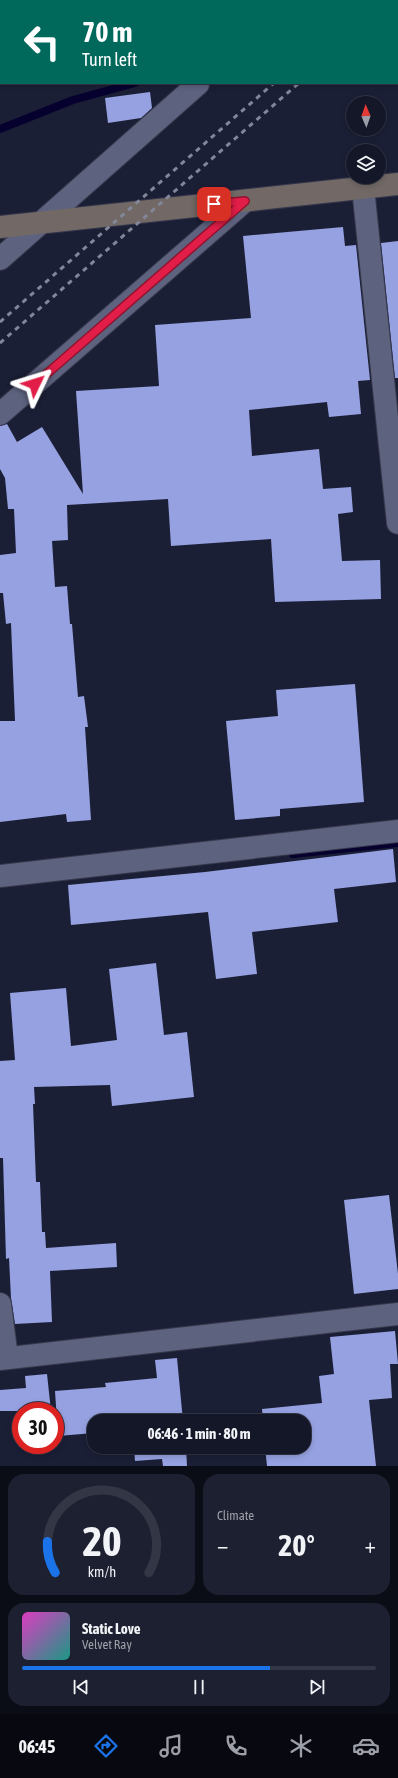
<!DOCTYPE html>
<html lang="en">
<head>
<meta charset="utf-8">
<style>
	:root { --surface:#141728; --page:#1d2030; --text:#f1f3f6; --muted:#9d9fa8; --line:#333645; --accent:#1a73e8 }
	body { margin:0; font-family:"Asap Condensed",sans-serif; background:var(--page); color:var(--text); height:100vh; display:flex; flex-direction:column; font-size:15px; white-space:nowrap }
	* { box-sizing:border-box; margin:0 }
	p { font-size:13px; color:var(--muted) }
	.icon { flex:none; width:22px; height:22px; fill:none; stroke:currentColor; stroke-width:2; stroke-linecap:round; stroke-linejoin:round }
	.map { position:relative; height:1466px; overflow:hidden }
	.side { display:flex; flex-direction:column; gap:8px; padding:8px; background:#0b0d16; flex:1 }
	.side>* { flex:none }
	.banner { position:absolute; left:0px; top:0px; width:398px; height:84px; box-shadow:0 2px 6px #0003,0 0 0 1px var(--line); background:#00695c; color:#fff; overflow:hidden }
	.needle { width:26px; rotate:358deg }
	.controls { position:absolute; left:346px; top:96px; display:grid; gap:8px }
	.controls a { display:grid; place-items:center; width:40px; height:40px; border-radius:50%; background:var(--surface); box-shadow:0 2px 6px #0003,0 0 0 1px var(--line); font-size:20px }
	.speed { position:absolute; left:12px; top:1402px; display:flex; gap:8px; font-size:20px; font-weight:700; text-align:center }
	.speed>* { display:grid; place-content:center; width:52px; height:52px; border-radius:50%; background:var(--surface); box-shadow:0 2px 6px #0003,0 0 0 1px var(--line); line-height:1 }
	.speed .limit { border:6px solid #d22; background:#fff; color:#111 }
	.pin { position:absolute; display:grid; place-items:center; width:34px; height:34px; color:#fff; margin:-17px; border-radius:8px; box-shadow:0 2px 6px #0006 }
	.me { position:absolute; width:44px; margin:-22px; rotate:49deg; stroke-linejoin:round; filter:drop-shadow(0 0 3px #0008) }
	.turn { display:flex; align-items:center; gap:14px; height:84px; padding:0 16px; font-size:18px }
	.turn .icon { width:52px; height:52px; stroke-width:2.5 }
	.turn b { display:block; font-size:28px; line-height:34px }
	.big { font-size:30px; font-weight:700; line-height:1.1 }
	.side .card { flex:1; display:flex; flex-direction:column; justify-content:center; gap:6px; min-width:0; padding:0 14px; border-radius:16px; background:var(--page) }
	.side .dial { align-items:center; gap:0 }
	.dial svg { height:104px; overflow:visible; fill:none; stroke:var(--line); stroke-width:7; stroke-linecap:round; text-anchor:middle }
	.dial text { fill:var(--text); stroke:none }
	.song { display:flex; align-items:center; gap:12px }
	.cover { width:48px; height:48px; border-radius:6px; background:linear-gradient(135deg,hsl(310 70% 55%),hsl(170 70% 35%)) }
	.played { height:4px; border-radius:2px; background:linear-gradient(90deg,var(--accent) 70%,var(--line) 70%) }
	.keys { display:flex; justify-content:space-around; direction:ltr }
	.heat { display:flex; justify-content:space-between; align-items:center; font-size:22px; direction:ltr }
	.side .tiles { flex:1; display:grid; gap:8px; grid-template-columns:1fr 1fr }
	.card:last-child { grid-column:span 2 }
	.trip { position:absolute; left:87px; top:1414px; width:224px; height:40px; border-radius:16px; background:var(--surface); box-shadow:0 2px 6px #0003,0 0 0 1px var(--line); font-weight:700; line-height:40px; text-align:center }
	.tabs { display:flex; height:64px; justify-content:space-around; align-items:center; background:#080910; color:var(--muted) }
	.tabs .icon { width:28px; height:28px }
	.tabs .current { color:var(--accent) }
	.tabs b { font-size:18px; color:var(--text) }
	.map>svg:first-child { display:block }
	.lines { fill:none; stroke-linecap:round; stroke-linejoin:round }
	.stream { stroke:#06002e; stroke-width:8 }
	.building { fill:#96a1e1 }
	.street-casing { stroke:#37384c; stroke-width:24 }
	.secondary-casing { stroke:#37384c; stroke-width:24 }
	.street { stroke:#5d627e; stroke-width:22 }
	.secondary { stroke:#726966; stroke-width:22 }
	.rail { stroke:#828699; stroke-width:3; stroke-dasharray:5 5; stroke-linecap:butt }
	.route-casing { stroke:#92132f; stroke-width:10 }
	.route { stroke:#e11d48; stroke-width:7 }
</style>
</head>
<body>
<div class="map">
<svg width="398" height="1466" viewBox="0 0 398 1466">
	<rect width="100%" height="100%" fill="#1b1f36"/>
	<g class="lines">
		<g class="stream">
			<polyline points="51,0 53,1"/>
			<polyline points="397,27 398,26"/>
			<polyline points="0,129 73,100 135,83"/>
			<polyline points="293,854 398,843"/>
		</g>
	</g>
	<g class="building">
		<polygon points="150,92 152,108 141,118 108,123 105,98"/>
		<polygon points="343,227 345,246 356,245 370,380 358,381 361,414 329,417 327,402 249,410 252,456 319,449 323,489 351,487 353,512 338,514 342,561 380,560 381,599 275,602 271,539 171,546 168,499 67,505 68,540 52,541 55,587 67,586 70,624 72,624 78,697 84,696 88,727 85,727 91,820 67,822 66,814 0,822 0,721 15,721 11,623 6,624 3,593 0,593 0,555 16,553 14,509 8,509 5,478 0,469 0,426 7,424 17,442 42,427 83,494 76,391 159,386 155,325 251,318 243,236"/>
		<polygon points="398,241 398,378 395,378 381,243"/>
		<polygon points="355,684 364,802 280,809 280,816 235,820 226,721 278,716 276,690"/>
		<polygon points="393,849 396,882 334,889 338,922 252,932 257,974 216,979 208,912 71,925 68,885 205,872"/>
		<polygon points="156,963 164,1035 187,1032 194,1097 112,1106 110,1085 34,1087 35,1104 33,1104 36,1182 40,1182 42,1232 45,1232 46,1248 116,1243 117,1267 50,1271 52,1322 15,1324 11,1298 9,1258 6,1259 3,1158 0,1158 0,1061 15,1060 10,993 66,988 71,1046 117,1040 109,969"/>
		<polygon points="389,1195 398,1274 398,1289 354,1294 344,1200"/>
		<polygon points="395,1331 398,1364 390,1364 392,1398 369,1400 376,1466 267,1466 265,1447 304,1447 304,1421 263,1421 262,1409 322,1403 319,1376 334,1374 330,1337"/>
		<polygon points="177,1358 183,1421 94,1421 94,1433 58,1436 55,1391 106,1387 105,1383 157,1378 155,1360"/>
		<polygon points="47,1374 51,1411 0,1411 0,1390 26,1388 25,1376"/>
		<polygon points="134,1447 186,1447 187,1466 163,1466 162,1459 135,1461"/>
	</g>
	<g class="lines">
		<g class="street-casing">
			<g id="street">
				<polyline points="75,0 77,1"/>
				<polyline points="292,1 294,0"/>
				<polyline points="363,188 398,523"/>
				<polyline points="0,259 198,84"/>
				<polyline points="0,414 245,201"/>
				<polyline points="0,876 398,831"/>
				<polyline points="0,1304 7,1358"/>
				<polyline points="0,1359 398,1314"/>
			</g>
		</g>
		<g class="secondary-casing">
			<polyline id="secondary" points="0,227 398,184"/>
		</g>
		<use href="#street" class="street"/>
		<use href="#secondary" class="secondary"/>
		<g class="rail">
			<polyline points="368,1 369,0"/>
			<polyline points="394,1 395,0"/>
			<polyline points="0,322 274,83"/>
			<polyline points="0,343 299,83"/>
		</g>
	</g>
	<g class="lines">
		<g class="route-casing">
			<polyline id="route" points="35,384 245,201 214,204"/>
		</g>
		<use href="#route" class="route"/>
	</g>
</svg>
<div class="controls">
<a><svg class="needle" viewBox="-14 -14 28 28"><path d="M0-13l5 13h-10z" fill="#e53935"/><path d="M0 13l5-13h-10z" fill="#9d9fa8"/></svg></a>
<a><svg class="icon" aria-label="layers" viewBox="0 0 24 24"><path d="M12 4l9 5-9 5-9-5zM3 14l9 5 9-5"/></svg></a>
</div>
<div class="speed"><div class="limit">30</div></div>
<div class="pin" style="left:214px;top:204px;background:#d93025"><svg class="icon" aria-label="arrive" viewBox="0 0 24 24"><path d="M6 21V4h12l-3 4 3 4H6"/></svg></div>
<svg class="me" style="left:35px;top:384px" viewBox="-20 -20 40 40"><path d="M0-17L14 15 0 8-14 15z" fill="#e11d48" stroke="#fff" stroke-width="4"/></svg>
<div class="trip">06:46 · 1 min · 80 m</div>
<div class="banner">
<div class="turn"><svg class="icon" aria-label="left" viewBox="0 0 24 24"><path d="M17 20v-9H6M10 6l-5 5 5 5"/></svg><div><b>70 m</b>Turn left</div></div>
</div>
</div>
<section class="side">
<div class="tiles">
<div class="card dial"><svg viewBox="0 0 100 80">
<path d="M14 69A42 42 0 1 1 86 69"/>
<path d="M14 69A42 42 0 0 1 8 45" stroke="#1a73e8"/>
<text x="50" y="56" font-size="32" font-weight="700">20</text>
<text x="50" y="72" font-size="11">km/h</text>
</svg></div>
<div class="card"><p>Climate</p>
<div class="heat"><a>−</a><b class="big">20°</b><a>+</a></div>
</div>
<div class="card">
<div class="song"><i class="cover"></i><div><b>Static Love</b><p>Velvet Ray</p></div></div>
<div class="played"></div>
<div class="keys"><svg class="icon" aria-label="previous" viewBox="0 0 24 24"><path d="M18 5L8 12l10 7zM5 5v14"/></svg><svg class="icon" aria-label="pause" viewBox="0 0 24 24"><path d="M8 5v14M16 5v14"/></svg><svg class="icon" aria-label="next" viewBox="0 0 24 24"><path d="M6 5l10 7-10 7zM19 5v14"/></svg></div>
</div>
</div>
</section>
<nav class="tabs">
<b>06:45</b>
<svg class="icon current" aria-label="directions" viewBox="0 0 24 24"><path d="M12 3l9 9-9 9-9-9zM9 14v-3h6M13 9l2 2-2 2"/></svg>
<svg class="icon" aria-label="music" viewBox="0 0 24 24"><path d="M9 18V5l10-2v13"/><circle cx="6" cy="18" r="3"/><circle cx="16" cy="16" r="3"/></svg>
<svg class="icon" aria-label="phone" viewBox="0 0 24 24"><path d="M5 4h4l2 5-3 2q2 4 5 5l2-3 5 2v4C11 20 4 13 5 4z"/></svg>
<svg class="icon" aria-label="climate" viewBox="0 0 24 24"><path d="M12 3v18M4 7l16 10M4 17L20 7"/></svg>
<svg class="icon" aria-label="car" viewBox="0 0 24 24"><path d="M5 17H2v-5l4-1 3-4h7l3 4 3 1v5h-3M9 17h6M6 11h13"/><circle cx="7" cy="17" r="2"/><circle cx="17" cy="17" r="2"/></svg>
</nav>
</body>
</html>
